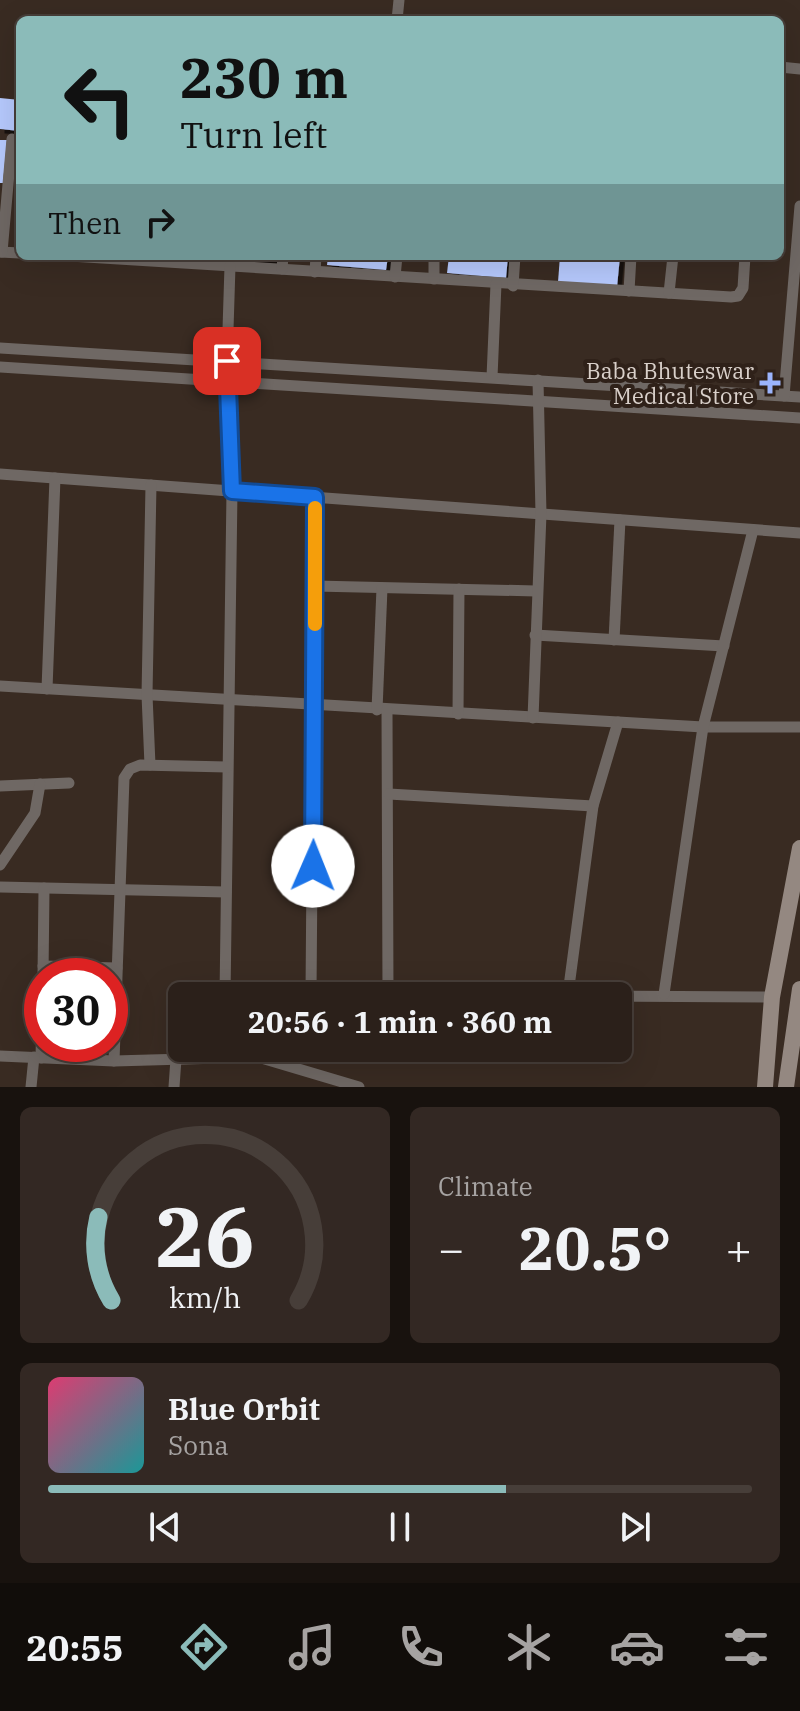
<!DOCTYPE html>
<html lang="en">
<head>
<meta charset="utf-8">
<style>
	:root { --surface:#2b201a; --page:#332823; --text:#f1f3f6; --muted:#a6a3a2; --line:#473e39; --accent:#8bbbb9 }
	body { margin:0; font-family:"IBM Plex Serif",serif; background:var(--page); color:var(--text); height:100vh; display:flex; flex-direction:column; font-size:30px; white-space:nowrap }
	* { box-sizing:border-box; margin:0 }
	p { font-size:26px; color:var(--muted) }
	.icon { flex:none; width:44px; height:44px; fill:none; stroke:currentColor; stroke-width:2; stroke-linecap:round; stroke-linejoin:round }
	.map { position:relative; height:1087px; overflow:hidden }
	.panel { display:flex; flex-direction:column; gap:20px; padding:20px; background:#18120e; flex:1 }
	.panel>* { flex:none }
	.banner { position:absolute; left:16px; top:16px; width:768px; height:244px; border-radius:12px; box-shadow:0 8px 32px #0002,0 0 0 2px var(--line); background:#8bbbb9; color:#111; overflow:hidden }
	.speed { position:absolute; left:24px; top:958px; display:flex; gap:16px; font-size:40px; font-weight:700; text-align:center }
	.speed>* { display:grid; place-content:center; width:104px; height:104px; border-radius:50%; background:var(--surface); box-shadow:0 8px 32px #0002,0 0 0 2px var(--line); line-height:1 }
	.speed .limit { border:12px solid #d22; background:#fff; color:#111 }
	.pin { position:absolute; display:grid; place-items:center; width:68px; height:68px; color:#fff; margin:-34px; border-radius:16px; box-shadow:0 4px 12px #0006 }
	.me { position:absolute; width:88px; margin:-44px; rotate:1deg; stroke-linejoin:round; filter:drop-shadow(0 0 6px #0008) }
	.turn { display:flex; align-items:center; gap:28px; height:168px; padding:0 32px; font-size:36px }
	.turn .icon { width:104px; height:104px; stroke-width:2.5 }
	.turn b { display:block; font-size:56px; line-height:68px }
	.then { display:flex; align-items:center; height:76px; padding:0 32px; background:#0003; gap:16px; font-size:30px }
	.big { font-size:60px; font-weight:700; line-height:1.1 }
	.panel .card { flex:1; display:flex; flex-direction:column; justify-content:center; gap:12px; min-width:0; padding:0 28px; border-radius:12px; background:var(--page) }
	.panel .dial { align-items:center; gap:0 }
	.dial svg { height:208px; overflow:visible; fill:none; stroke:var(--line); stroke-width:7; stroke-linecap:round; text-anchor:middle }
	.dial text { fill:var(--text); stroke:none }
	.song { display:flex; align-items:center; gap:24px }
	.cover { width:96px; height:96px; border-radius:12px; background:linear-gradient(135deg,hsl(340 70% 55%),hsl(180 70% 35%)) }
	.played { height:8px; border-radius:4px; background:linear-gradient(90deg,var(--accent) 65%,var(--line) 65%) }
	.keys { display:flex; justify-content:space-around; direction:ltr }
	.heat { display:flex; justify-content:space-between; align-items:center; font-size:44px; direction:ltr }
	.panel .tiles { flex:1; display:grid; gap:20px; grid-template-columns:1fr 1fr }
	.card:last-child { grid-column:span 2 }
	.trip { position:absolute; left:168px; top:982px; width:464px; height:80px; border-radius:12px; background:var(--surface); box-shadow:0 8px 32px #0002,0 0 0 2px var(--line); font-weight:700; line-height:80px; text-align:center }
	.tabs { display:flex; height:128px; justify-content:space-around; align-items:center; background:#110d0a; color:var(--muted) }
	.tabs .icon { width:56px; height:56px }
	.tabs .current { color:var(--accent) }
	.tabs b { font-size:36px; color:var(--text) }
	.map>svg:first-child { display:block }
	.building { fill:#b6c9fd; filter:url(#shadow) }
	.lines { fill:none; stroke-linecap:round; stroke-linejoin:round }
	.street { stroke:#6f6864; stroke-width:11 }
	.secondary { stroke:#948881; stroke-width:16 }
	.route-casing { stroke:#114b97; stroke-width:20 }
	.route { stroke:#1a73e8; stroke-width:14 }
	.slow { stroke:#f59e0b; stroke-width:14 }
	.poi-dot { fill:#9bb4fd; stroke:#2f2119; stroke-width:3 }
	.labels { text-anchor:middle; dominant-baseline:central; stroke-width:8; stroke-linejoin:round; paint-order:stroke }
	.poi-label { font-size:22px; fill:#d9d0ca; stroke:#2f2119; text-anchor:end }
</style>
</head>
<body>
<div class="map">
<svg width="800" height="1087" viewBox="0 0 800 1087">
	<defs>
		<filter id="shadow"><feDropShadow dx="4.5" dy="4.5" stdDeviation="0" flood-color="#0009"/></filter>
	</defs>
	<rect width="100%" height="100%" fill="#392b22"/>
	<g class="building">
		<polygon points="0,98 20,100 20,131 0,129"/>
		<polygon points="0,140 7,140 3,183 0,183"/>
		<polygon points="238,256 277,256 277,261"/>
		<polygon points="328,256 388,256 386,270 327,265"/>
		<polygon points="449,256 508,256 506,278 447,273"/>
		<polygon points="560,256 620,256 617,287 558,282"/>
	</g>
	<g class="lines">
		<g class="street">
			<polyline points="397,20 399,0"/>
			<polyline points="780,67 800,69"/>
			<polyline points="0,252 20,253"/>
			<polyline points="2,252 12,139"/>
			<polyline points="70,256 731,297 738,296 743,288 745,256"/>
			<polyline points="282,269 283,256"/>
			<polyline points="315,272 316,256"/>
			<polyline points="395,277 397,256"/>
			<polyline points="434,279 434,256"/>
			<polyline points="513,286 515,256"/>
			<polyline points="629,291 631,256"/>
			<polyline points="669,293 673,256"/>
			<polyline points="0,348 800,397"/>
			<polyline points="0,367 800,418"/>
			<polyline points="492,377 496,284"/>
			<polyline points="784,396 800,206"/>
			<polyline points="0,474 800,533"/>
			<polyline points="315,586 536,591"/>
			<polyline points="535,635 724,646"/>
			<polyline points="614,640 620,520"/>
			<polyline points="0,686 703,727 800,727"/>
			<polyline points="47,689 55,478"/>
			<polyline points="377,710 382,588"/>
			<polyline points="387,710 388,994"/>
			<polyline points="458,714 459,589"/>
			<polyline points="533,718 541,514 538,380"/>
			<polyline points="150,765 147,695 151,485"/>
			<polyline points="0,786 69,783"/>
			<polyline points="389,794 593,806"/>
			<polyline points="0,865 35,813 40,784"/>
			<polyline points="0,887 226,892"/>
			<polyline points="43,966 117,968"/>
			<polyline points="43,976 44,888"/>
			<polyline points="225,994 772,997"/>
			<polyline points="311,994 315,497"/>
			<polyline points="568,994 593,806 618,722"/>
			<polyline points="664,994 703,727 753,530"/>
			<polyline points="225,996 232,491 227,361 230,266"/>
			<polyline points="0,1056 114,1061 221,1058 222,1048"/>
			<polyline points="41,1058 42,1012"/>
			<polyline points="221,1058 258,1057 359,1087"/>
			<polyline points="114,1061 124,778 130,769 140,765 227,767"/>
			<polyline points="31,1087 34,1057"/>
			<polyline points="174,1087 176,1059"/>
		</g>
		<g class="secondary">
			<polyline points="765,1087 772,997 800,848"/>
			<polyline points="786,1087 800,989"/>
		</g>
	</g>
	<g class="lines">
		<g class="route-casing">
			<polyline id="route" points="227,361 232,491 315,497 313,866"/>
		</g>
		<use href="#route" class="route"/>
		<polyline class="slow" points="315,508 315,624"/>
	</g>
	<path class="poi-dot" d="M766 371h8v8h8v8h-8v8h-8v-8h-8v-8h8z"/>
	<g class="labels">
		<g class="poi-label">
			<text x="754" y="370">Baba Bhuteswar<tspan x="754" dy="25">Medical Store</tspan></text>
		</g>
	</g>
</svg>
<div class="speed"><div class="limit">30</div></div>
<div class="pin" style="left:227px;top:361px;background:#d93025"><svg class="icon" aria-label="arrive" viewBox="0 0 24 24"><path d="M6 21V4h12l-3 4 3 4H6"/></svg></div>
<svg class="me" style="left:313px;top:866px" viewBox="-20 -20 40 40"><circle r="19" fill="#fff"/><path d="M0-13L10 11 0 6-10 11z" fill="#1a73e8"/></svg>
<div class="trip">20:56 · 1 min · 360 m</div>
<div class="banner">
<div class="turn"><svg class="icon" aria-label="left" viewBox="0 0 24 24"><path d="M17 20v-9H6M10 6l-5 5 5 5"/></svg><div><b>230 m</b>Turn left</div></div>
<div class="then">Then<svg class="icon" aria-label="right" viewBox="0 0 24 24"><path d="M7 20v-9h11M14 6l5 5-5 5"/></svg></div>
</div>
</div>
<section class="panel">
<div class="tiles">
<div class="card dial"><svg viewBox="0 0 100 80">
<path d="M14 69A42 42 0 1 1 86 69"/>
<path d="M14 69A42 42 0 0 1 9 37" stroke="#8bbbb9"/>
<text x="50" y="56" font-size="32" font-weight="700">26</text>
<text x="50" y="72" font-size="11">km/h</text>
</svg></div>
<div class="card"><p>Climate</p>
<div class="heat"><a>−</a><b class="big">20.5°</b><a>+</a></div>
</div>
<div class="card">
<div class="song"><i class="cover"></i><div><b>Blue Orbit</b><p>Sona</p></div></div>
<div class="played"></div>
<div class="keys"><svg class="icon" aria-label="previous" viewBox="0 0 24 24"><path d="M18 5L8 12l10 7zM5 5v14"/></svg><svg class="icon" aria-label="pause" viewBox="0 0 24 24"><path d="M8 5v14M16 5v14"/></svg><svg class="icon" aria-label="next" viewBox="0 0 24 24"><path d="M6 5l10 7-10 7zM19 5v14"/></svg></div>
</div>
</div>
</section>
<nav class="tabs">
<b>20:55</b>
<svg class="icon current" aria-label="directions" viewBox="0 0 24 24"><path d="M12 3l9 9-9 9-9-9zM9 14v-3h6M13 9l2 2-2 2"/></svg>
<svg class="icon" aria-label="music" viewBox="0 0 24 24"><path d="M9 18V5l10-2v13"/><circle cx="6" cy="18" r="3"/><circle cx="16" cy="16" r="3"/></svg>
<svg class="icon" aria-label="phone" viewBox="0 0 24 24"><path d="M5 4h4l2 5-3 2q2 4 5 5l2-3 5 2v4C11 20 4 13 5 4z"/></svg>
<svg class="icon" aria-label="climate" viewBox="0 0 24 24"><path d="M12 3v18M4 7l16 10M4 17L20 7"/></svg>
<svg class="icon" aria-label="car" viewBox="0 0 24 24"><path d="M5 17H2v-5l4-1 3-4h7l3 4 3 1v5h-3M9 17h6M6 11h13"/><circle cx="7" cy="17" r="2"/><circle cx="17" cy="17" r="2"/></svg>
<svg class="icon" aria-label="filters" viewBox="0 0 24 24"><path d="M4 7h16M4 17h16"/><circle cx="9" cy="7" r="2"/><circle cx="15" cy="17" r="2"/></svg>
</nav>
</body>
</html>
